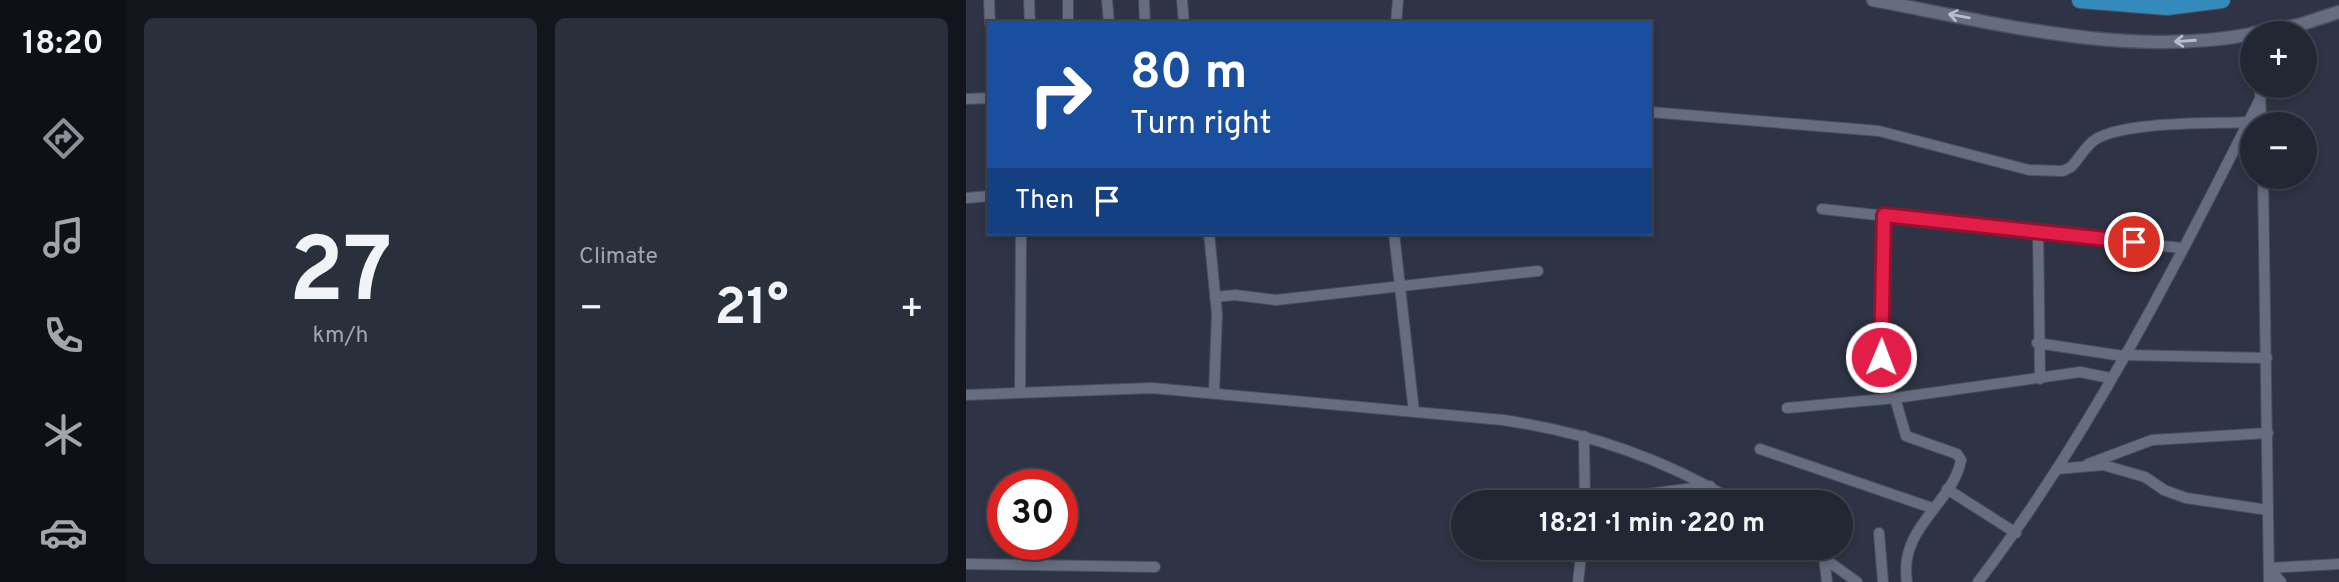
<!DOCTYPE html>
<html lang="en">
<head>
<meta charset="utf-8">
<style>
	:root { --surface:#222734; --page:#2a2f3c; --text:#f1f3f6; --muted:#a2a5ac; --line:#3f444f; --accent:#8c9099 }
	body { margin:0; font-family:Overpass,sans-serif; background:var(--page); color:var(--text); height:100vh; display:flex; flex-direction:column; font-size:26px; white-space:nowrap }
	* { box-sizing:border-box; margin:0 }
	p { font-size:23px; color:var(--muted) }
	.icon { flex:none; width:38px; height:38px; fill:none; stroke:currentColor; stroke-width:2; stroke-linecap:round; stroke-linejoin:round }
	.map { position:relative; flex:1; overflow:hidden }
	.side { display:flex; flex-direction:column; gap:18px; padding:18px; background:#13151d; width:840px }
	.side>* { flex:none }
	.top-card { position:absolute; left:21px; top:21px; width:665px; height:214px; border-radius:0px; box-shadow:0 4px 10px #0003,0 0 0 2px var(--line); background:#1a4fa0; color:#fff; overflow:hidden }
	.tools { position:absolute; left:1274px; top:21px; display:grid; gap:14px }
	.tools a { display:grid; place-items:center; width:77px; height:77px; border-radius:50%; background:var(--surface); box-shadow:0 4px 10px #0003,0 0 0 2px var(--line); font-size:35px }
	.speed { position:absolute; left:21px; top:469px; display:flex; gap:14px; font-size:35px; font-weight:700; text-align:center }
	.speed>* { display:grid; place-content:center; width:91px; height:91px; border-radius:50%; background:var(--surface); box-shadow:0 4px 10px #0003,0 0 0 2px var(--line); line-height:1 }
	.speed .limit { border:10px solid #d22; background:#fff; color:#111 }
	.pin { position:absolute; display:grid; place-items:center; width:60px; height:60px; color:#fff; margin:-30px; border:4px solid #fff; border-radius:50%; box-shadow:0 2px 7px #0007 }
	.me { position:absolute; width:77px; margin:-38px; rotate:1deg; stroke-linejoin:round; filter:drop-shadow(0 0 5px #0008) }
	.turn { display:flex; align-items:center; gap:24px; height:147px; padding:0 28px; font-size:32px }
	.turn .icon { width:91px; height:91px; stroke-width:2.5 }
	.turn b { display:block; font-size:49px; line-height:60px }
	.then { display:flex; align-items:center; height:66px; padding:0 28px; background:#0003; gap:14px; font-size:26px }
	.big { font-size:52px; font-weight:700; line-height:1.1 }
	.side .tile { flex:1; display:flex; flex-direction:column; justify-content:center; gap:10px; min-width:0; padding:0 24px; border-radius:10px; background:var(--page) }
	.side .dial { align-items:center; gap:0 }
	.dial b { font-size:91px; line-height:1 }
	.heat { display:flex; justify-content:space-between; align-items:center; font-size:38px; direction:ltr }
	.side .tiles { flex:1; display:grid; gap:18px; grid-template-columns:repeat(2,1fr) }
	.trip { position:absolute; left:485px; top:490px; width:402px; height:70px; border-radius:35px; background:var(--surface); box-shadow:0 4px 10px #0003,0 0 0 2px var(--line); font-weight:700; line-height:70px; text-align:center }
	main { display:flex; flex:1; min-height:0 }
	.tabs { display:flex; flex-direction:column; width:126px; justify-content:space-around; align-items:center; background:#0e1015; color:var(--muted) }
	.tabs .icon { width:49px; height:49px }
	.tabs .selected { color:var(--accent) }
	.tabs b { font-size:32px; color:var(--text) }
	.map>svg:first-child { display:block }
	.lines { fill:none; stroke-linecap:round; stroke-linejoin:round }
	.minor-casing { stroke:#4b4f5d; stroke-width:12 }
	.tertiary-casing { stroke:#4b4f5d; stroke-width:15 }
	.trunk-casing { stroke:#4b4f5d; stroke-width:18 }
	.minor { stroke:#666d80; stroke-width:10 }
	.tertiary { stroke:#666d80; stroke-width:12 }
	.trunk { stroke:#348aba; stroke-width:16 }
	.oneway { stroke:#b9becb }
	.route-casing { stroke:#92132f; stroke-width:18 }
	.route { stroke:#e11d48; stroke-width:12 }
</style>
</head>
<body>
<main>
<nav class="tabs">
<b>18:20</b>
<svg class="icon selected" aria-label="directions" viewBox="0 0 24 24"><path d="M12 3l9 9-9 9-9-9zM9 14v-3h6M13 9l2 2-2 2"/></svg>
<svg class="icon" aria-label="music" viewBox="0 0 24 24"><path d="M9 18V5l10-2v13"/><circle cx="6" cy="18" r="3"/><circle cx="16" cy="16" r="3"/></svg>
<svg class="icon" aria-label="phone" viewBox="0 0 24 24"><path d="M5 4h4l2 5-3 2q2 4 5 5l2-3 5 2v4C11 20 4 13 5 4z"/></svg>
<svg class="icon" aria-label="climate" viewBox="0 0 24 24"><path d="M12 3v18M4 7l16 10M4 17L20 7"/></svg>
<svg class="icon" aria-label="car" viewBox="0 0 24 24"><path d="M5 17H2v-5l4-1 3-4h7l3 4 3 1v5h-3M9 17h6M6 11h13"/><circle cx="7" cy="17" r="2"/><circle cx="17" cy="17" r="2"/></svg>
</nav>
<section class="side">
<div class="tiles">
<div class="tile dial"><b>27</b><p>km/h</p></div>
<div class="tile"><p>Climate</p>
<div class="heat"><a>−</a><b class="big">21°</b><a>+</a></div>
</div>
</div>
</section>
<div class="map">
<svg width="1373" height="582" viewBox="0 0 1373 582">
	<rect width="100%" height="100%" fill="#2e3445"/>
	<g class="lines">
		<g class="minor-casing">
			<g id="minor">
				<polyline points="23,0 24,23"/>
				<polyline points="63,0 64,23"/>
				<polyline points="102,0 102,23"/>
				<polyline points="141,0 143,23"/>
				<polyline points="178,0 179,23"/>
				<polyline points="216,0 218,23"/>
				<polyline points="430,23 432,0"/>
				<polyline points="1294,86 1295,124"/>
				<polyline points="0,99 23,98"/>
				<path d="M684,112L913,131L1063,170L1097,171L1105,167C1114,158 1119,146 1130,139C1160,121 1245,124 1282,122"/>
				<polyline points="1297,177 1303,582"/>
				<polyline points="0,198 23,196"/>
				<polyline points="856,209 1216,248"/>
				<polyline points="1072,230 1074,379"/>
				<polyline points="243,233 251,314 248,393"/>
				<polyline points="428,233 448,412"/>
				<polyline points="249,297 269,295 310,300 572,271"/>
				<polyline points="1071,343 1157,356"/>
				<polyline points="1158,355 1301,358"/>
				<polyline points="915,357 918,215"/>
				<polyline points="54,392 55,233"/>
				<path d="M0,395L186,388L537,420C623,433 696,458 770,502"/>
				<path d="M929,398L940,436L991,454L995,460C987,504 932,527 941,582"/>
				<polyline points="821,408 929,398 1114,372 1144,378"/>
				<polyline points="618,436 619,502"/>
				<polyline points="794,449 966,508"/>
				<polyline points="1122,464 1186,440 1302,433"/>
				<polyline points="1091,469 1137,465 1179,477 1198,490 1220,498 1302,510"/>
				<polyline points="981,489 1050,533"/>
				<polyline points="619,502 744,486"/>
				<polyline points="913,533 917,582"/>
				<polyline points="844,548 891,582"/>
				<polyline points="858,557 861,582"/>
				<polyline points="0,564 189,567"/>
				<polyline points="1303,568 1373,564"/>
				<polyline points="1303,568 1315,582"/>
				<polyline points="612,582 616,548"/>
				<path d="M1012,582C1125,434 1210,265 1294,99"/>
			</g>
		</g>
		<g class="tertiary-casing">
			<g id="tertiary">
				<path d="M907,0C1031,23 1160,58 1286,34"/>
				<polyline points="1288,33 1333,25 1373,12"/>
			</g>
		</g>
		<g class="trunk-casing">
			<polyline id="trunk" points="1114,0 1201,7 1256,0"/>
		</g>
		<use href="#minor" class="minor"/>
		<use href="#tertiary" class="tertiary"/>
		<use href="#trunk" class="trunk"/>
	</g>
	<defs><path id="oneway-shaft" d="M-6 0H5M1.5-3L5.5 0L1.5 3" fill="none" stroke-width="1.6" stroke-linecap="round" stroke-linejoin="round" transform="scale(1.75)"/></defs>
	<g class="oneway">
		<use href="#oneway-shaft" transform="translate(993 16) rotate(-170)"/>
		<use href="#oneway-shaft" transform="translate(1219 41) rotate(176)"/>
	</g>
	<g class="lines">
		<g class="route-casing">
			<polyline id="route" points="915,357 918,215 1168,242"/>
		</g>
		<use href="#route" class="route"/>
	</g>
</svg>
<div class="tools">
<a>+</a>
<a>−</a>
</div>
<div class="speed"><div class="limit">30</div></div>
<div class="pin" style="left:1168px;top:242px;background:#d93025"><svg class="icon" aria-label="arrive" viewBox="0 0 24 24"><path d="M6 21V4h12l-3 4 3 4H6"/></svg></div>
<svg class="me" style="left:915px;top:357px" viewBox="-20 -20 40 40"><circle r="17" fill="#e11d48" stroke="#fff" stroke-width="3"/><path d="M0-11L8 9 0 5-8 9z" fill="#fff"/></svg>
<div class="trip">18:21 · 1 min · 220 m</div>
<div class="top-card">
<div class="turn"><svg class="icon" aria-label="right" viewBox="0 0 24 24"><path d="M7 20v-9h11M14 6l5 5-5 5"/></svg><div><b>80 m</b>Turn right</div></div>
<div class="then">Then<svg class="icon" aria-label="arrive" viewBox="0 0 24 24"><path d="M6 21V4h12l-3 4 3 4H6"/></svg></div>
</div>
</div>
</main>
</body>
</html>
